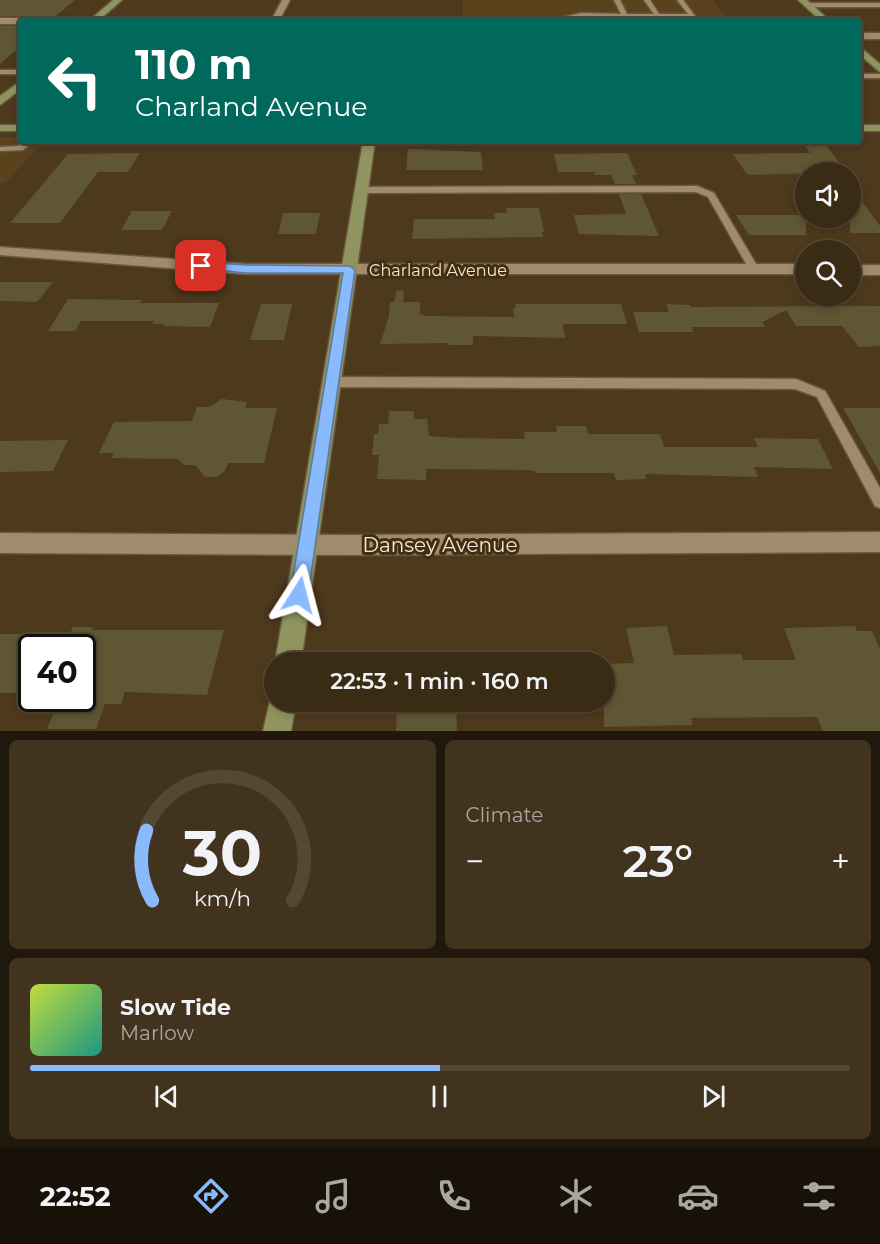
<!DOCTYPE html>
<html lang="en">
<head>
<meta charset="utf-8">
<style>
	:root { --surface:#3a2b15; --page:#41331e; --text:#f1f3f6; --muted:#aba7a0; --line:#544734; --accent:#88bafc }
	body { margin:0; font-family:Montserrat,sans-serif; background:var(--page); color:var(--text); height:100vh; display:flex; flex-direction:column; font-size:22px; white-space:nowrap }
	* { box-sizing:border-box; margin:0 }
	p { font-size:20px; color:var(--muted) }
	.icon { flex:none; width:33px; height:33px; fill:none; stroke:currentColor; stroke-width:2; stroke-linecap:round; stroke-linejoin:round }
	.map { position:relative; height:731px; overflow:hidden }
	.side { display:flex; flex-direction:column; gap:9px; padding:9px; background:#20180c; flex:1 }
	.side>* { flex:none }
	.top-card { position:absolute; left:18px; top:18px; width:844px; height:126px; border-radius:6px; box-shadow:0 3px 9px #0003,0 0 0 2px var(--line); background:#00695c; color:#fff; overflow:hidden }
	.fabs { position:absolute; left:795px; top:162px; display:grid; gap:12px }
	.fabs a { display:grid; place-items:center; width:66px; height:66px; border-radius:50%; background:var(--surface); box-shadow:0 3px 9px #0003,0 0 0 2px var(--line); font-size:30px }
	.speed { position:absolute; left:18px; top:634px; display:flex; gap:12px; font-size:30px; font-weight:700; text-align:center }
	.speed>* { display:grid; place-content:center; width:78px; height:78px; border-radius:50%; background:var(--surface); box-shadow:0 3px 9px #0003,0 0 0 2px var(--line); line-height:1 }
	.speed .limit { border:3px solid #111; border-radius:9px; background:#fff; color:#111 }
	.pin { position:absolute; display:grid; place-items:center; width:51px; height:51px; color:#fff; margin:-26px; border-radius:12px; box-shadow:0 3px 9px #0006 }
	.me { position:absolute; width:66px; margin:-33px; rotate:9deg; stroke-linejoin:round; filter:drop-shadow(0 0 4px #0008) }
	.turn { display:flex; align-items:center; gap:21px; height:126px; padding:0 18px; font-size:27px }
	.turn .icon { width:78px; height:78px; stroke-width:2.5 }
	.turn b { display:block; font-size:42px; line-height:51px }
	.big { font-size:45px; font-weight:600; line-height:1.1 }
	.side .card { flex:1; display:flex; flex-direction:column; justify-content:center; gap:9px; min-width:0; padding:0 21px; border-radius:9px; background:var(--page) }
	.side .dial { align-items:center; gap:0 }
	.dial svg { height:156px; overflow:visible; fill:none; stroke:var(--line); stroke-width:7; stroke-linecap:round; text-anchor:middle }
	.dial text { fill:var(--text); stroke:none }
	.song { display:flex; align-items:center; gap:18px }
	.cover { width:72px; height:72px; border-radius:9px; background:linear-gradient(135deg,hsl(70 70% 55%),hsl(170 70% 35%)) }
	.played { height:6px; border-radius:3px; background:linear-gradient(90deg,var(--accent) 50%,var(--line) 50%) }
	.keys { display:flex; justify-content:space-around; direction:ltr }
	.heat { display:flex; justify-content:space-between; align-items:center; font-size:33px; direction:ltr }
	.side .tiles { flex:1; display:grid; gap:9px; grid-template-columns:1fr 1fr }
	.card:last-child { grid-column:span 2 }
	.trip { position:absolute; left:264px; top:652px; width:351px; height:60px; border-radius:30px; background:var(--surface); box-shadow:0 3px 9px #0003,0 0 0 2px var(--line); font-weight:600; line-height:60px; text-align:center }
	.dock { display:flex; height:96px; justify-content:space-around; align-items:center; background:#171108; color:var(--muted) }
	.dock .icon { width:42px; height:42px }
	.dock .selected { color:var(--accent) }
	.dock b { font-size:27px; color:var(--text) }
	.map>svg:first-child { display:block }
	.built { fill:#5a421d }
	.building { fill:#5f5634 }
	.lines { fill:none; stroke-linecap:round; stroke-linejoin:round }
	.lane-casing { stroke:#68583e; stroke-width:3 }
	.street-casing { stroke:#68583e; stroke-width:3 }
	.secondary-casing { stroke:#68583e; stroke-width:3 }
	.lane { fill:#a28b6c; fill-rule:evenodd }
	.street { fill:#a28b6c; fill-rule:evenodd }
	.secondary { fill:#90945e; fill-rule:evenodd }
	.route { fill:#88bafc; stroke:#5879a4; stroke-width:1.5 }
	.labels { text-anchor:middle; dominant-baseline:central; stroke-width:6; stroke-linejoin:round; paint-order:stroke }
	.street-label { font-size:16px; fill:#f4e7d7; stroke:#422f11 }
	.near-street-label { font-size:20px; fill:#f4e7d7; stroke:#422f11 }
</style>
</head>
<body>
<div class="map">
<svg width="880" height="731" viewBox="0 0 880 731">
	<rect width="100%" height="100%" fill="#4d391c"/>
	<g class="built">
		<polygon points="463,0 712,0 730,21 463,21"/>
		<polygon points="0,137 21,137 21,141 44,141 5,183 0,183"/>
	</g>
	<g class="building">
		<polygon points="0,0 75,0 50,21 27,21 21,16 0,16"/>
		<polygon points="0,26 21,26 21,46 0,64"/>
		<polygon points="802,141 823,141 846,172 750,175 746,173 733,154 810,153"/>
		<polygon points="408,149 481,152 483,170 406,170"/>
		<polygon points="140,153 128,172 98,172 60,223 10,223 68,154"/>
		<polygon points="627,153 637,175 632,175 636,184 615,184 611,175 595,175 594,172 558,172 554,154"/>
		<polygon points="850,185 880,226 880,233 850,233"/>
		<polygon points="619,194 641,194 659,236 579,234 574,215 626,214"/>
		<polygon points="506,208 539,208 544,232 542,232 543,237 412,239 414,219 495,219 494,213 507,213"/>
		<polygon points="132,211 172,211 162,230 121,230"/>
		<polygon points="283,213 320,213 316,234 278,234"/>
		<polygon points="736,215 806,215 806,235 749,235"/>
		<polygon points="0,282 53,282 37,302 0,301"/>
		<polygon points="397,290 404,291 403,302 420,302 420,314 425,316 514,317 513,308 516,308 515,304 621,304 627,324 563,324 565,338 473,336 473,345 449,345 449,343 380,344 389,316 390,302 394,302"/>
		<polygon points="68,299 142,300 140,303 219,303 210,327 163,326 164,324 152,324 154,321 81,321 75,331 48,331"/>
		<polygon points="261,304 292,304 284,340 250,340"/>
		<polygon points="666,304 690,305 691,307 880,306 880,346 859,347 842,326 796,326 786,310 763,322 765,327 691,327 694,332 639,332 633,312 669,312"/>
		<polygon points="222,399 247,402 245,408 277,408 264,463 228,463 225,471 216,477 205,477 195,465 184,465 178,459 111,458 114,453 99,453 114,422 192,421 197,407 209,407"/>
		<polygon points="843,408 880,408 880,473"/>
		<polygon points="389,411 414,411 414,419 427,419 429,436 458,438 525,439 524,432 557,432 556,426 586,426 588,434 660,434 664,447 758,447 754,438 818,439 833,469 754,467 758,477 645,474 646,479 616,480 614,473 535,473 535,471 526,470 426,469 426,480 377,479 379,455 372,455 374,434 378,434 379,424 388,424"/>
		<polygon points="68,440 53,471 0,472 0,441"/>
		<polygon points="667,626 674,655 741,654 743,660 796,660 784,628 855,626 857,631 872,631 880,649 880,731 823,731 817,717 691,718 693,725 604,727 604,664 634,663 626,628"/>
		<polygon points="73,627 93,627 92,630 224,630 207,695 125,692 121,704 105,704 96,729 47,729 59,699 82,699 82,648 64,648"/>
		<polygon points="0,634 43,634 37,648 32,648 32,661 18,693 0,693"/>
		<polygon points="397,702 456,702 457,731 396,731"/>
	</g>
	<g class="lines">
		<g class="lane-casing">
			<g id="lane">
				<polygon points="614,0 620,0 627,14 654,14 644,0 650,0 659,14 688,14 677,0 683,0 695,16 692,18 581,17 545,21 581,13 621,14"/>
				<polygon points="880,3 880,7 807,7 804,5 807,3"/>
				<rect x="0" y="70" width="21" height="4"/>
				<rect x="860" y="74" width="20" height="4"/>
				<polygon points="24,141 33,141 23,150 0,151 0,147 18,146"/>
				<polygon points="697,186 714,193 759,269 758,271 754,272 749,269 708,197 696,192 361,193 357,190 361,187"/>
				<polygon points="331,377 796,379 825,391 880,488 880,508 875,506 817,397 795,389 331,387 327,385 325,382 327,379"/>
			</g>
		</g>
		<g class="street-casing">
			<g id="street">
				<polygon points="282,0 290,0 279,21 271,21"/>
				<polygon points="0,18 21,18 25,21 21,21 21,24 0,24"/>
				<rect x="860" y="33" width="20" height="6"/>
				<polygon points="0,247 246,264 806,264 806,274 246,274 0,255"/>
				<rect x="850" y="265" width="30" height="10"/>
				<polygon points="880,532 880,552 353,555 0,553 0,533 353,535"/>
			</g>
		</g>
		<g class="secondary-casing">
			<g id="secondary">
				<polygon points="113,0 122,0 98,21 89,21"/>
				<polygon points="798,0 807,0 830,21 821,21"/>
				<polygon points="860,47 880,64 880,72 860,55"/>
				<polygon points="21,81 21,89 0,105 0,96"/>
				<rect x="0" y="125" width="21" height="6"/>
				<rect x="860" y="125" width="20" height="6"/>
				<polygon points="363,141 375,141 301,663 275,663"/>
				<polygon points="272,692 274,692 274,702 296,702 291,731 263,731"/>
			</g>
		</g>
		<use href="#lane" class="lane"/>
		<use href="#street" class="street"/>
		<use href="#secondary" class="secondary"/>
	</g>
	<polygon class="route" points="201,262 246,265 350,266 355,270 308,595 305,601 299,604 292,601 290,595 343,273 246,273 197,268 195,266"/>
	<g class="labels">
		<g class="street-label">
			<text x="438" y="270">Charland Avenue</text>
		</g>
		<g class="near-street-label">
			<text x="440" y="545">Dansey Avenue</text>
		</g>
	</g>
</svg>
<div class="fabs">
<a><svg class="icon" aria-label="sound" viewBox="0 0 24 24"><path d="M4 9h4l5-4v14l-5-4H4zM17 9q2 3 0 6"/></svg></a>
<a><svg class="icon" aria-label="search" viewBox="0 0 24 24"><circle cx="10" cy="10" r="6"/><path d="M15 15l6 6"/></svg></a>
</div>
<div class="speed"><div class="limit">40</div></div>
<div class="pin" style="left:201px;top:266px;background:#d93025"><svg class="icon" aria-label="arrive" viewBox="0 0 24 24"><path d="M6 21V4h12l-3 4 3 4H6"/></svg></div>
<svg class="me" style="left:299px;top:595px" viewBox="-20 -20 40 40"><path d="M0-17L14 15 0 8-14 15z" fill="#88bafc" stroke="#fff" stroke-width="4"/></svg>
<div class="trip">22:53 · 1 min · 160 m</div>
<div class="top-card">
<div class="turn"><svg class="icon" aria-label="left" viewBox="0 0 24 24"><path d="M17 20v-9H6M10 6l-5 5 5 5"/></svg><div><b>110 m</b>Charland Avenue</div></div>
</div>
</div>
<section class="side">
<div class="tiles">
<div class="card dial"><svg viewBox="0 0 100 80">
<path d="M14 69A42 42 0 1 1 86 69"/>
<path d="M14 69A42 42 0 0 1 11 33" stroke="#88bafc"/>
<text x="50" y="56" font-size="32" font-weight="700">30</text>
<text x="50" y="72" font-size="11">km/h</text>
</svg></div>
<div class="card"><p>Climate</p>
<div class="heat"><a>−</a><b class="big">23°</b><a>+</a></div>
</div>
<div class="card">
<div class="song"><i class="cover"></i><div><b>Slow Tide</b><p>Marlow</p></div></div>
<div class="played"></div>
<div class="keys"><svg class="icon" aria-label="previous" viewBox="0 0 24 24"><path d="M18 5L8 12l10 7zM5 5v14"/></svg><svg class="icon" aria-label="pause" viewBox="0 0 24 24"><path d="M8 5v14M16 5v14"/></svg><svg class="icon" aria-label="next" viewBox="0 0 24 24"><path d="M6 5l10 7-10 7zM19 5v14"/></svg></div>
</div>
</div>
</section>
<nav class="dock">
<b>22:52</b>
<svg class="icon selected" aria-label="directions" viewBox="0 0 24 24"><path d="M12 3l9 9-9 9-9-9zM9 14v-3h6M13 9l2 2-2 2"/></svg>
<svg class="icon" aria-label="music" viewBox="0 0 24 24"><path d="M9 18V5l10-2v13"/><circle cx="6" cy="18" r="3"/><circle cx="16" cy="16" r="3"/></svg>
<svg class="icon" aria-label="phone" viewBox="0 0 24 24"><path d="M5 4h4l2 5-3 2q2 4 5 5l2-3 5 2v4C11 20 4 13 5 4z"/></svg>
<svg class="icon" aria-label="climate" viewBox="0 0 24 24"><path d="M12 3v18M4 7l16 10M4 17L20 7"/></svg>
<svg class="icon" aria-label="car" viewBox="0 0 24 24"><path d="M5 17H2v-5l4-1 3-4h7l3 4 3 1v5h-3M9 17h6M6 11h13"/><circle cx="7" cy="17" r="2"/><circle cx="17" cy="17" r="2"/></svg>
<svg class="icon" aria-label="filters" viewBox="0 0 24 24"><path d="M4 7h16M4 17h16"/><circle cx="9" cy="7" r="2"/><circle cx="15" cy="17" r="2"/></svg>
</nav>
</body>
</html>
